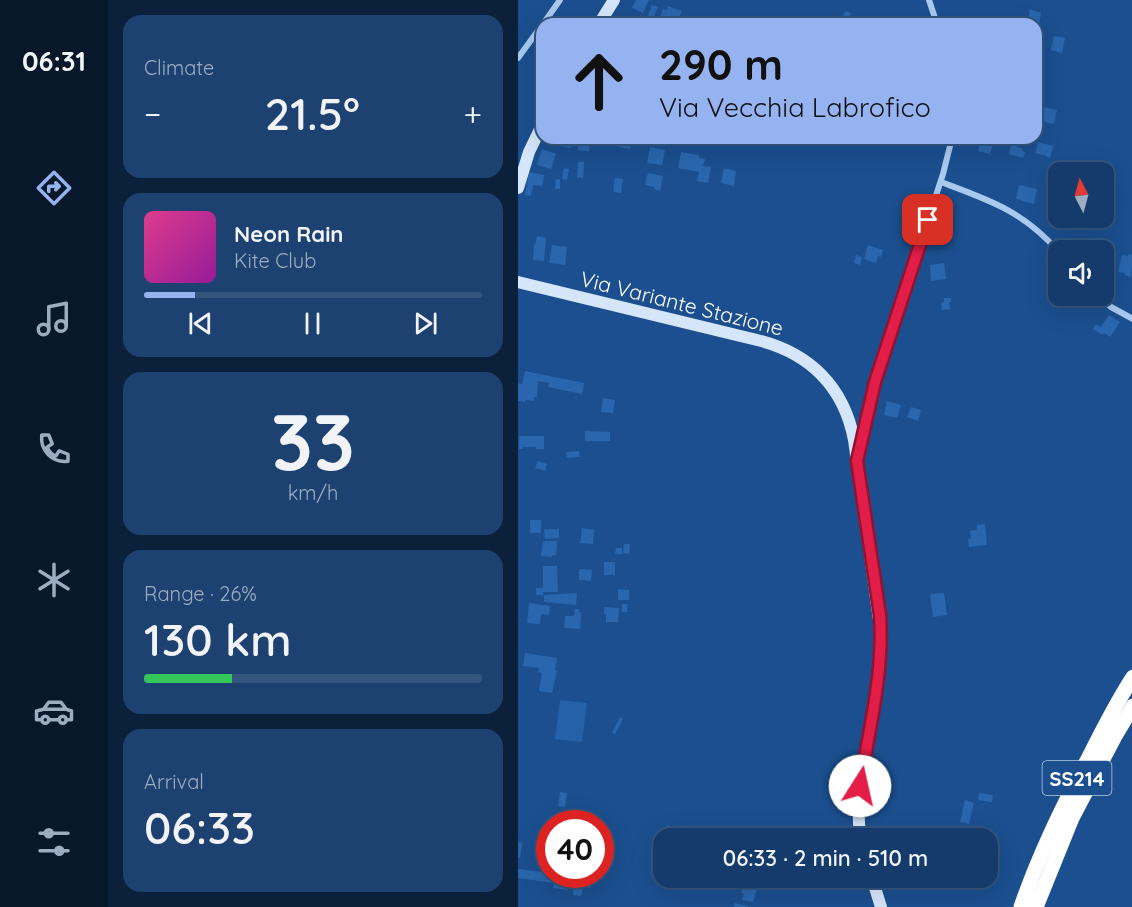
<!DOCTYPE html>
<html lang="en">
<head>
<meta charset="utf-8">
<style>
	:root { --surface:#143b6b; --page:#1d4271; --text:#f1f3f6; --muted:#9dadc1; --line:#33557e; --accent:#95b2f1 }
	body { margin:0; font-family:Quicksand,sans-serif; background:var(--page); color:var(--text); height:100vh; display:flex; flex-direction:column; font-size:22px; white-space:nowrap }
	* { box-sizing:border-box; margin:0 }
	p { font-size:20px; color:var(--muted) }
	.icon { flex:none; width:33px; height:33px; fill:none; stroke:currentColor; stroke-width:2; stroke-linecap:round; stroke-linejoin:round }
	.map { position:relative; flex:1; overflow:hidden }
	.sheet { display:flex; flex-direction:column; gap:15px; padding:15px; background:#0b203b; width:410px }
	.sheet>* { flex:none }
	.guide { position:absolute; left:18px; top:18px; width:506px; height:126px; border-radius:18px; box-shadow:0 6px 24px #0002,0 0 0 2px var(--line); background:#95b2f1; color:#111; overflow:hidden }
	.needle { width:39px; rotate:354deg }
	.controls { position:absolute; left:530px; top:162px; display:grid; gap:12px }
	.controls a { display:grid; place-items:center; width:66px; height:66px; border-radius:12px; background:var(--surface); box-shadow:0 6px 24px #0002,0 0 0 2px var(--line); font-size:30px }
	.speed { position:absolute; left:18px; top:810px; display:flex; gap:12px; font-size:30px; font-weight:700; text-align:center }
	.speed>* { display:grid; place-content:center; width:78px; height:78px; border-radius:50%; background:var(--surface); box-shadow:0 6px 24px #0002,0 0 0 2px var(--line); line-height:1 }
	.speed .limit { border:9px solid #d22; background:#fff; color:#111 }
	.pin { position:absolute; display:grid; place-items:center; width:51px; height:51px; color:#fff; margin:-26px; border-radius:12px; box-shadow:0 3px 9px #0006 }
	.me { position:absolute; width:66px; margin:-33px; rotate:10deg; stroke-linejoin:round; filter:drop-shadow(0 0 4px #0008) }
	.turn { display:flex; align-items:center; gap:21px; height:126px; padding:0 24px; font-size:27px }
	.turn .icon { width:78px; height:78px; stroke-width:2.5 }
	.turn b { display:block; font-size:42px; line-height:51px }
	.big { font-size:45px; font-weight:600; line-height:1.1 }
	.sheet .widget { flex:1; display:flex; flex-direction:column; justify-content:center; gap:9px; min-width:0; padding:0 21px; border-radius:18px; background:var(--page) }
	.sheet .dial { align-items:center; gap:0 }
	.dial b { font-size:78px; line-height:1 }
	.song { display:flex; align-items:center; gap:18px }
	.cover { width:72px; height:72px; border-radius:9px; background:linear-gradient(135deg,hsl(330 70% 55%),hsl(300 70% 35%)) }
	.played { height:6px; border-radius:3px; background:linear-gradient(90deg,var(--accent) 15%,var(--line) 15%) }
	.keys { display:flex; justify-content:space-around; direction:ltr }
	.heat { display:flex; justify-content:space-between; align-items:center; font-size:33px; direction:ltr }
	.charge { height:9px; border-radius:4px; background:linear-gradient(90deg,#34c759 26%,var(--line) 0) }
	.trip { position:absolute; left:135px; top:828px; width:345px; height:60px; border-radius:18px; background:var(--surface); box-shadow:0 6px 24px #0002,0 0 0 2px var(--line); font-weight:600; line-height:60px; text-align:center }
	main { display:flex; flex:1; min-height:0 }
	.tabs { display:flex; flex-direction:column; width:108px; justify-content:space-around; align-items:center; background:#08182b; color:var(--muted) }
	.tabs .icon { width:42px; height:42px }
	.tabs .active { color:var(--accent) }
	.tabs b { font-size:27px; color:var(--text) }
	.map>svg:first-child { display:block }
	.green { fill:#2461a8 }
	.building { fill:#2a66ad }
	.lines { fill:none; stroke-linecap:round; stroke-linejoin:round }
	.street { stroke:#a9c9ee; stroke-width:6 }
	.secondary { stroke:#d6e6fa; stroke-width:12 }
	.highway { stroke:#fff; stroke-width:15 }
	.route-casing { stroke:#92132f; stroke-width:15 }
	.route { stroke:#e11d48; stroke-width:10 }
	.labels { text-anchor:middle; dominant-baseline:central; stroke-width:6; stroke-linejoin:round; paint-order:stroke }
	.shield { fill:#1b4f8f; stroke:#bbcadd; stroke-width:1.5 }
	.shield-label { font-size:20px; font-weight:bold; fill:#fff }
	.street-label { font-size:21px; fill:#fff; stroke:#1b4f8f }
</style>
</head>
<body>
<main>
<nav class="tabs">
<b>06:31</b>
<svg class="icon active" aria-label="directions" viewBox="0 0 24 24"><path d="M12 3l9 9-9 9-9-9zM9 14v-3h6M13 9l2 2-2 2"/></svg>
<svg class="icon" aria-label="music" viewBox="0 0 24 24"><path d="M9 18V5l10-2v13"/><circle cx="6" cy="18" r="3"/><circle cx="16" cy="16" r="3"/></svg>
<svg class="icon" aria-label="phone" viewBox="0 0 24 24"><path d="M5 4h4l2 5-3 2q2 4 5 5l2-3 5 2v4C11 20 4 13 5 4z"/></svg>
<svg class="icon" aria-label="climate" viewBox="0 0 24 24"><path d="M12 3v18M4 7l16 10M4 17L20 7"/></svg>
<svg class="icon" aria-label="car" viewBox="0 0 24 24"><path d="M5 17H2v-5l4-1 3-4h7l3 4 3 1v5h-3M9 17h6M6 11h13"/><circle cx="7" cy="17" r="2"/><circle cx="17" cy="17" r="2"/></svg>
<svg class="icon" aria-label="filters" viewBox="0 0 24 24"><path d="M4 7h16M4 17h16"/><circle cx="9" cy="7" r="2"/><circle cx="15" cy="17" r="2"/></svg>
</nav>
<section class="sheet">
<div class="widget"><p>Climate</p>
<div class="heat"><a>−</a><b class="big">21.5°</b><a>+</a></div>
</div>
<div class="widget">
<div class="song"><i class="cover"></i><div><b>Neon Rain</b><p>Kite Club</p></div></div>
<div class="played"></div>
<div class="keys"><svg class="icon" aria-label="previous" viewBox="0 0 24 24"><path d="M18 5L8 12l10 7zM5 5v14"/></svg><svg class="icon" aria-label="pause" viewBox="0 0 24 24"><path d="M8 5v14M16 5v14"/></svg><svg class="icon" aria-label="next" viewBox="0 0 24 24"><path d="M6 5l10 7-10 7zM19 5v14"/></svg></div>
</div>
<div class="widget dial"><b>33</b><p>km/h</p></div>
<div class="widget"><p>Range · 26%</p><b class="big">130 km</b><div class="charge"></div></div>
<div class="widget"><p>Arrival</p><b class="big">06:33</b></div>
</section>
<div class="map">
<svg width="615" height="907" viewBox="0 0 615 907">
	<rect width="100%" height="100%" fill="#1b4f8f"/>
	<polygon class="green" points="42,700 69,703 64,742 37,739"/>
	<g class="building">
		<polygon points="118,0 131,0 125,13 114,8"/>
		<polygon points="134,5 140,7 135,19 129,17"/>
		<polygon points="150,6 164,11 158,24 152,23 152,22 142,17 145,9 149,10"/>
		<polygon points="512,9 523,13 520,30 518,29 518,24 509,24"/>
		<polygon points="327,11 333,13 330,21 324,19"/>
		<polygon points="350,16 367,22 366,24 348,24"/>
		<polygon points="536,36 547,38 544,53 533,50"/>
		<polygon points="521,106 539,110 536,124 518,120"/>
		<polygon points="32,138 40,138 38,145 29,144 30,139 32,139"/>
		<polygon points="43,138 55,138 53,148 42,146"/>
		<polygon points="61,138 72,138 71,151 60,150"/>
		<polygon points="87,138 96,138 95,143 86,141"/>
		<polygon points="102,138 113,138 112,149 101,147"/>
		<polygon points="463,138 476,140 472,154 460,151"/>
		<polygon points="495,138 501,138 499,147 504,148 504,151 507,152 505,158 491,154"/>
		<polygon points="520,142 535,146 532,158 529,157 529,156 517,153"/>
		<polygon points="132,147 147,150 144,165 129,163"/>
		<polygon points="24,149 38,154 33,169 19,165"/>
		<polygon points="163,152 181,155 181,158 187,159 185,166 193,167 190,183 179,181 181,172 160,168"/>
		<polygon points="60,162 66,162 65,178 59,177"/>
		<polygon points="46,168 51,169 49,180 44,179"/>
		<polygon points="206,168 218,171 216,186 203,183"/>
		<polygon points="11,172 26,175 24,186 15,185 13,196 7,195"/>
		<polygon points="130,173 145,176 142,191 136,189 136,187 127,185"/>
		<polygon points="97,178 105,179 103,193 95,192"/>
		<polygon points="38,179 42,179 42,189 37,189"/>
		<polygon points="501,185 519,189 516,204 498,199"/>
		<polygon points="19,236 28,238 26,261 15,260 16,245 17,245"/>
		<polygon points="34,245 49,247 47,265 31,263"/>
		<polygon points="350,245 365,250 363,257 360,256 358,263 346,259"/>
		<polygon points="611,254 615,255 613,277 606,275 607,273 600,272 604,255 610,256"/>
		<polygon points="338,255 344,257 342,265 336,263"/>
		<polygon points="426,263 428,279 413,281 412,265"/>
		<polygon points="426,298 433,298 433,302 431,302 432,309 424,310 423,303 426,302"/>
		<polygon points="591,315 602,322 592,337 586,333 584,335 575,329 578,324 583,327"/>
		<polygon points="7,371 66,383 64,394 30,387 31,383 20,381 19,397 16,397 16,401 7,400 7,402 0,401 0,383 4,384"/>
		<polygon points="85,398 97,400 95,413 83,412"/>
		<polygon points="369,401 383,405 379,418 366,415"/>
		<polygon points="393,407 403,410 400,421 389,417"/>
		<polygon points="67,431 92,432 92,441 67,441"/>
		<polygon points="1,436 26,436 26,449 18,449 18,447 5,447 5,449 1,449"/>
		<polygon points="61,451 62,457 49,458 48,452"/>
		<polygon points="20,461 29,464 27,471 17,468"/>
		<rect x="12" y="520" width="11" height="13"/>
		<polygon points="467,524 469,545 451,547 450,539 453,538 452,531 459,530 459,525"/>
		<polygon points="64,528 76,530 75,544 62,543"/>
		<polygon points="26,529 41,529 41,538 27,539"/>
		<polygon points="25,541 39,541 38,555 34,555 34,557 23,556"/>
		<polygon points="106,544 112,544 111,554 105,553"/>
		<polygon points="98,548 104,548 104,554 97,554"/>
		<rect x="86" y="562" width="11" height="13"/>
		<polygon points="25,566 39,566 40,592 25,592 25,595 18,595 18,588 25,588"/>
		<polygon points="61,569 74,570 73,581 61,580"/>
		<polygon points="100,589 111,590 111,600 100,600"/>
		<polygon points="59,593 58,605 26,602 26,595"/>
		<polygon points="426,593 429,615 415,617 412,594"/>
		<polygon points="11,603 32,606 31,615 23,614 22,624 9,623"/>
		<polygon points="104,604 110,604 109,612 104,612"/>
		<polygon points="86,607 101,608 100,622 88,622 88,614 86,614"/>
		<polygon points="57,609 61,609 61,612 63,613 62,629 46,628 47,616 56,616"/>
		<polygon points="7,653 39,658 37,670 39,671 34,693 21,691 24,673 20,672 21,668 5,666"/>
		<polygon points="102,717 105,719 97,734 94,733"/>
		<polygon points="42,792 49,793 47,807 40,806"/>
		<polygon points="461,793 475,795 474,802 460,800"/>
		<polygon points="447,800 456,803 451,824 442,822"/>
		<polygon points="149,825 161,829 160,834 163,835 162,838 150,838 145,836"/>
		<polygon points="137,834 143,836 140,844 134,842"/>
		<polygon points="0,842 4,843 2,858 0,858"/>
		<polygon points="0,869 32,873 32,874 48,874 52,876 52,874 57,874 57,876 60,876 60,874 66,874 66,877 73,878 72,888 65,887 63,896 55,895 56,886 50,885 50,890 35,888 36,883 0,878"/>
		<polygon points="228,878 242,878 235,902 224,900 226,894 223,893"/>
		<polygon points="217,903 230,906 230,907 216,907"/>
	</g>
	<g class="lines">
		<g class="street">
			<polyline points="411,0 419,24"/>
			<polyline points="25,24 42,0"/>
			<polyline points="0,58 24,25"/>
			<path d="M423,182C471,200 505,211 540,251"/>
			<polyline points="580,296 593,307 615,319"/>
			<polyline points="341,452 360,373 425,174 434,138"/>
		</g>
		<g class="secondary">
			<polyline points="81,24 96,0"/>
			<polyline points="0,188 11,152 24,125"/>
			<path d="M0,282L239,340C292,353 326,387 336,440L362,627C364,662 358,698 352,733C345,768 336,803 343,838"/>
			<polyline points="354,878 363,907"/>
		</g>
		<g class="highway">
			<path d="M503,907C521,855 544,807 570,759C584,731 598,703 615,677"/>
			<polyline points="518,907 554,818 597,736 615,706"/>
		</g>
	</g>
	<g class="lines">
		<g class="route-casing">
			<path id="route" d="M342,786C351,729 366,673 362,615L339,461L357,382L410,220"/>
		</g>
		<use href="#route" class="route"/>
	</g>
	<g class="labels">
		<rect class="shield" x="524.5" y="761" width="69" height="34" rx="4.5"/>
		<g class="shield-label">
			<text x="559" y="778">SS214</text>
		</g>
		<g class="street-label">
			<text transform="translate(164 303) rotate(14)">Via Variante Stazione</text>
		</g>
	</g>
</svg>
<div class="controls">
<a><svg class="needle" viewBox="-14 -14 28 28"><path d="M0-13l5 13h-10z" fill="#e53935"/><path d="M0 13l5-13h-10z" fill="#9dadc1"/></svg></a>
<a><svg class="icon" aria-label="sound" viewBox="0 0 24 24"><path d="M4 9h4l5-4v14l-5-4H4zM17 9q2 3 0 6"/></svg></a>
</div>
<div class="speed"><div class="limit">40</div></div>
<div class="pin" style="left:410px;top:220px;background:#d93025"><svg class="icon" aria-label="arrive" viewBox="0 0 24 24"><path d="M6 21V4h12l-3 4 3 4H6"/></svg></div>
<svg class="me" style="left:342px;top:786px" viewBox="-20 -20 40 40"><circle r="19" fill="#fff"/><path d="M0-13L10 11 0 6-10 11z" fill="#e11d48"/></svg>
<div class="trip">06:33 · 2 min · 510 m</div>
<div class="guide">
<div class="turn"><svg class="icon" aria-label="ahead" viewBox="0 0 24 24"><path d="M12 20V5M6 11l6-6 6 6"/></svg><div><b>290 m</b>Via Vecchia Labrofico</div></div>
</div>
</div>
</main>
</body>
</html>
